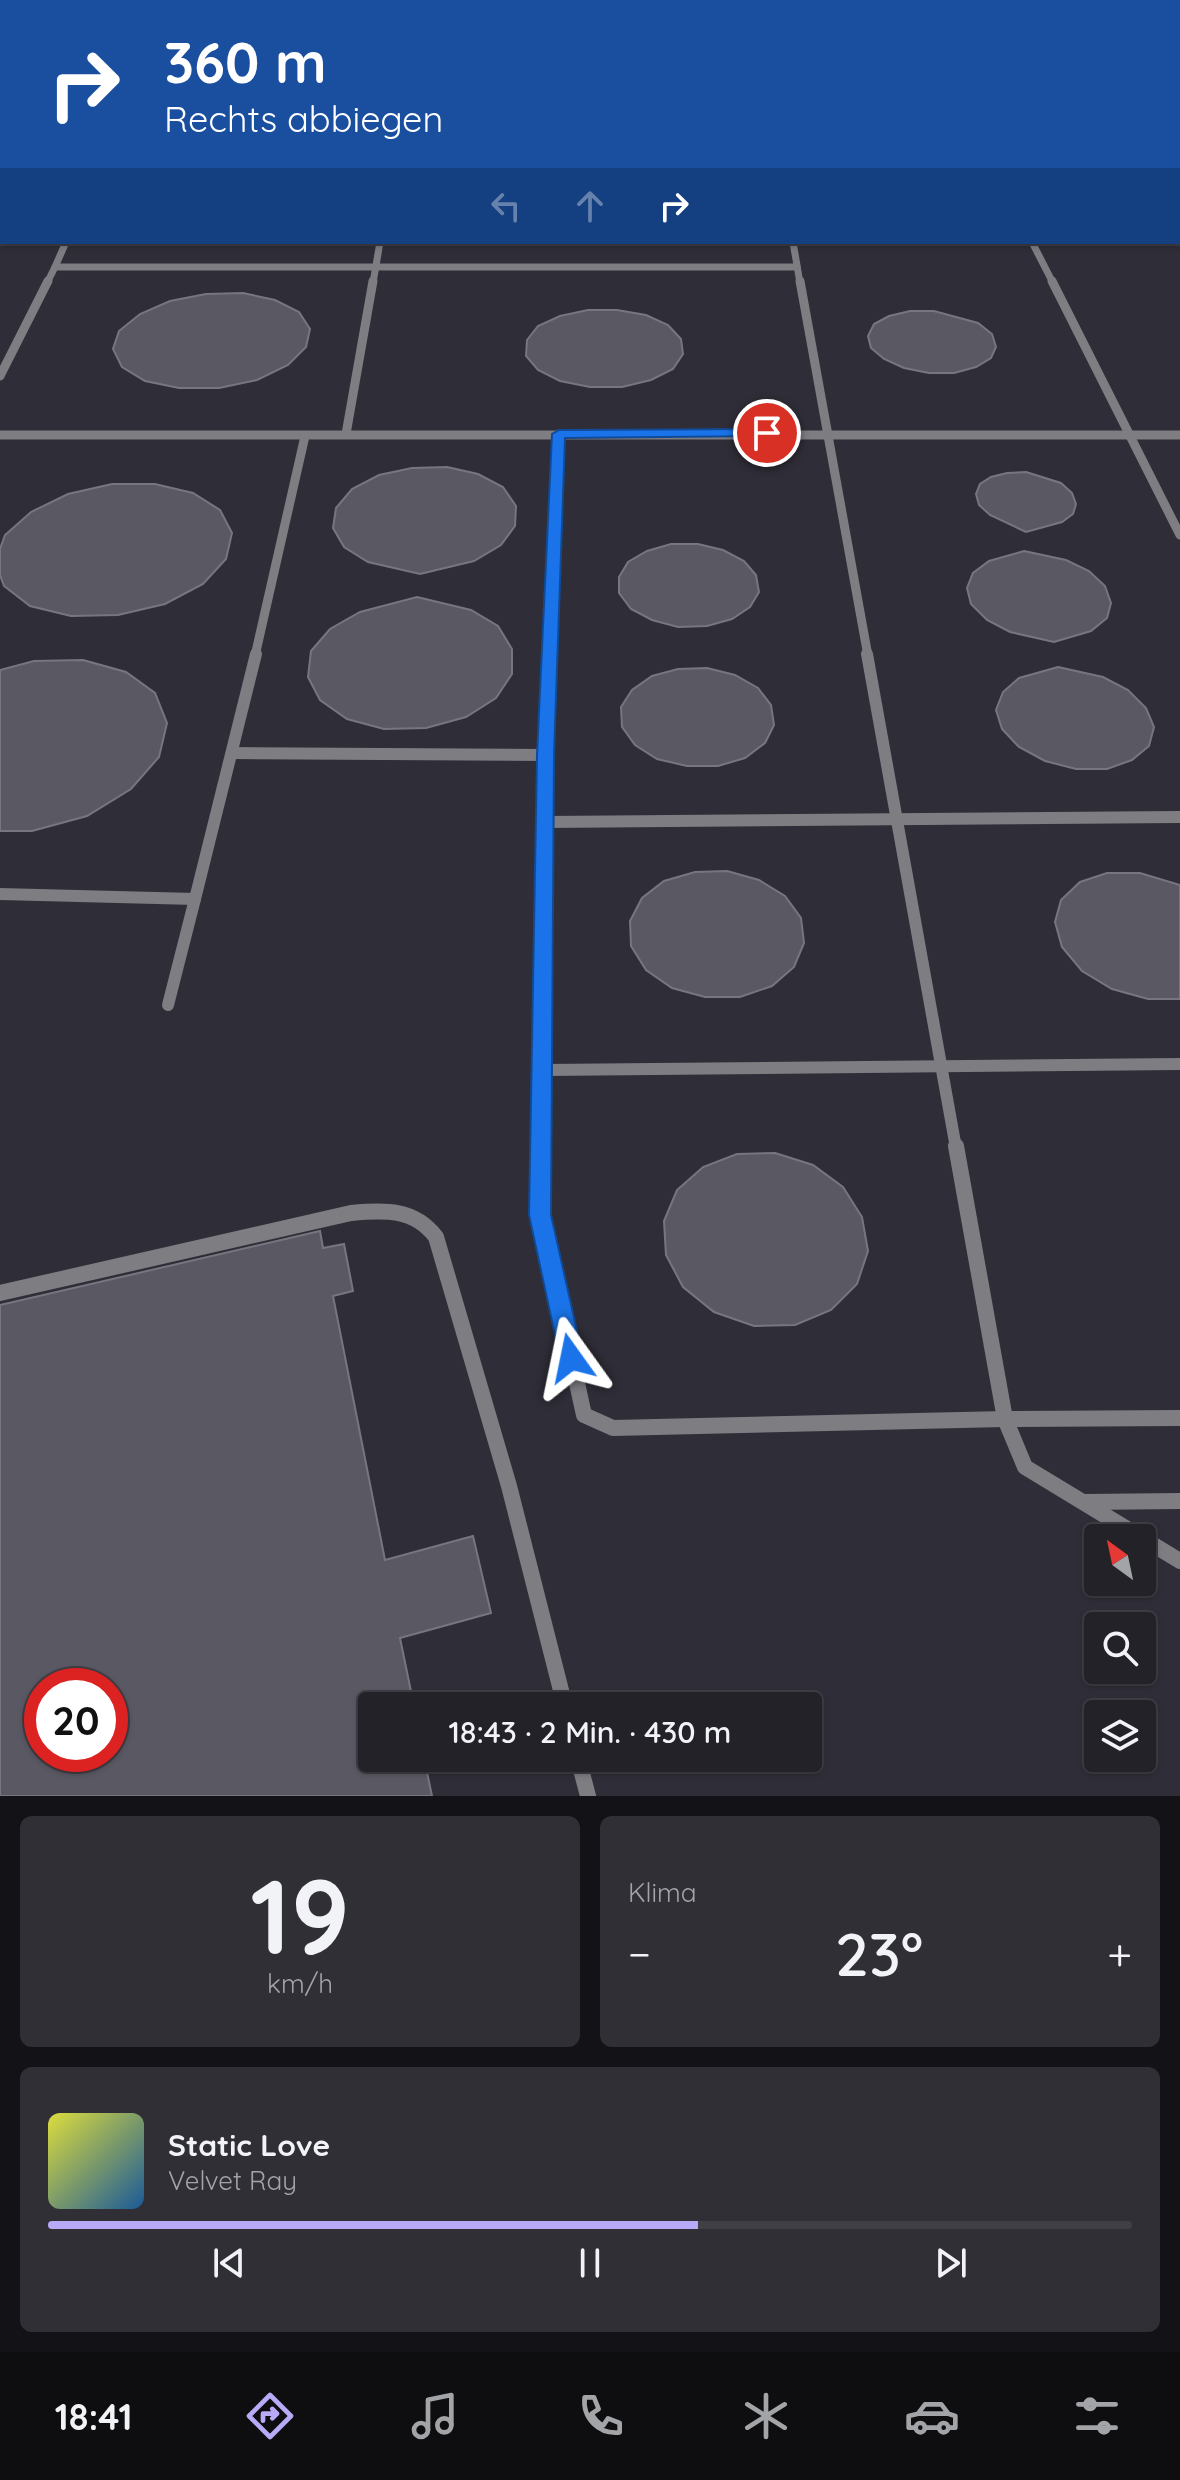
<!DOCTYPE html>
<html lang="de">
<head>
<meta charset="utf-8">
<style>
	:root { --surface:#232229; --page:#2f2f35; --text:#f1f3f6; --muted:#a3a4a8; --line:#403f46; --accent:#b9aaf7 }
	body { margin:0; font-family:Quicksand,sans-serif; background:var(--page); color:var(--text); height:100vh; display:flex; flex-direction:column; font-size:30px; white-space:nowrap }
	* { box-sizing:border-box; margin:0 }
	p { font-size:26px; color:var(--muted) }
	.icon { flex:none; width:44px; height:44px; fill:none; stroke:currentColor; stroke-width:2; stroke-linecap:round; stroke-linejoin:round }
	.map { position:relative; height:1796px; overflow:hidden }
	.details { display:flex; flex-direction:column; gap:20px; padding:20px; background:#131317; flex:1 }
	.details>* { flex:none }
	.guide { position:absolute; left:0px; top:0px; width:1180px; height:244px; box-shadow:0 2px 6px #0004,0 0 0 2px var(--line); background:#1a4fa0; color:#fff; overflow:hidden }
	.needle { width:52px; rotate:327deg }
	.fabs { position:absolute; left:1084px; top:1524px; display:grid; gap:16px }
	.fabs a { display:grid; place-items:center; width:72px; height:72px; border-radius:8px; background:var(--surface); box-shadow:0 2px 6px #0004,0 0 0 2px var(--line); font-size:40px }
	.speed { position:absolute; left:24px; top:1668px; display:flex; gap:16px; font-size:40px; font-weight:700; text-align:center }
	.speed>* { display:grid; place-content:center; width:104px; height:104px; border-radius:50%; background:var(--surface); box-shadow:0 2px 6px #0004,0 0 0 2px var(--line); line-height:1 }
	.speed .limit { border:12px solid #d22; background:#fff; color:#111 }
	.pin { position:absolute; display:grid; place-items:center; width:68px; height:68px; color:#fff; margin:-34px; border:4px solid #fff; border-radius:50%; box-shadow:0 2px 8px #0007 }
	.me { position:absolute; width:88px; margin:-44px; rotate:348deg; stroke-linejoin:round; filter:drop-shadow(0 0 6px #0008) }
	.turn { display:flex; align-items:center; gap:28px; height:168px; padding:0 32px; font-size:36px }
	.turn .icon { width:104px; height:104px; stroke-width:2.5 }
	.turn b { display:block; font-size:56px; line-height:68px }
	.lanes { display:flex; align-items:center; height:76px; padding:0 32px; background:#0003; justify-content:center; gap:40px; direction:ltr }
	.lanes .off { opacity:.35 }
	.big { font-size:60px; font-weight:600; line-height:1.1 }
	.details .tile { flex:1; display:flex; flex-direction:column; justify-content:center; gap:12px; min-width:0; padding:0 28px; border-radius:12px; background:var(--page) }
	.details .dial { align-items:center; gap:0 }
	.dial b { font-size:104px; line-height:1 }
	.song { display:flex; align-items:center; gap:24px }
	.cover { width:96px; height:96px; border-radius:12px; background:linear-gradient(135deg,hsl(60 70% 55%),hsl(210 70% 35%)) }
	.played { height:8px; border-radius:4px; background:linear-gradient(90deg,var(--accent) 60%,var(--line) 60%) }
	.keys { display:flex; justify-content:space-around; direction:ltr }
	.heat { display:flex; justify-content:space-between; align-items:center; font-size:44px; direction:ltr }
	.details .tiles { flex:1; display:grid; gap:20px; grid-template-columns:1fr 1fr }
	.tile:last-child { grid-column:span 2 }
	.trip { position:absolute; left:358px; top:1692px; width:464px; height:80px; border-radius:8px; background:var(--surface); box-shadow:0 2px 6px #0004,0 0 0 2px var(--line); font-weight:600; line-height:80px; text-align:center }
	.menu { display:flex; height:128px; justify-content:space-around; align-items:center; background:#0e0e10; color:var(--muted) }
	.menu .icon { width:56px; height:56px }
	.menu .current { color:var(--accent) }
	.menu b { font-size:36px; color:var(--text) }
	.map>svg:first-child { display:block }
	.building { fill:#5a5862; stroke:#777580; stroke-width:2; fill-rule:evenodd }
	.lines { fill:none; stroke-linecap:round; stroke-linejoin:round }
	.lane-far3 { stroke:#7d7d82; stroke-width:7 }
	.lane-far2 { stroke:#7d7d82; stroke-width:9 }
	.lane-far1 { stroke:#7d7d82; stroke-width:12 }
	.lane { stroke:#7d7d82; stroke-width:16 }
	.route { fill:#1a73e8; stroke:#114b97; stroke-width:2 }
</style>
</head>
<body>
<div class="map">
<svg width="1180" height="1796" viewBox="0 0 1180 1796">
	<rect width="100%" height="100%" fill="#2f2d37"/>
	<g class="building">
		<polygon points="243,293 275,300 299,312 310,329 306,347 288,365 257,380 219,388 179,388 145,381 122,367 113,349 119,331 140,314 170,301 206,294"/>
		<polygon points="588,310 617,310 646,315 668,325 681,339 683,354 673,369 651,380 622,387 590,387 560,381 538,370 526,356 527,340 538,326 560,316"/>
		<polygon points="910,311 934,311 978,323 992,334 996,347 991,358 976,367 954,373 929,373 904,368 884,359 871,348 868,336 874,324 889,316"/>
		<polygon points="447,467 478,474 503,487 516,506 515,526 501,545 474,561 420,574 368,562 344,547 333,528 336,508 352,489 379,475 412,468"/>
		<polygon points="1026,472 1061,483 1072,493 1076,504 1073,514 1062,522 1026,532 990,515 979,505 976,494 980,484 991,477 1007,473"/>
		<polygon points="112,484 155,484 193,493 220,510 232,533 226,559 203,584 165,604 118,615 71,616 30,606 4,586 0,575 0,549 5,535 31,512 68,494"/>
		<polygon points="671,544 698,544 723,550 744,561 756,575 759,592 750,607 732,619 707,626 678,627 652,620 631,609 619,593 619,577 628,562 647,551"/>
		<polygon points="1024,551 1066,560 1089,571 1105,586 1111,603 1107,618 1091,631 1054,642 1010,632 987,620 971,604 967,588 973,573 989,561"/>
		<polygon points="417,597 471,610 498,626 512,649 512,674 496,698 466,717 426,728 384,729 347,719 320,700 308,677 311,651 330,629 360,612"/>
		<polygon points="83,660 126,672 155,693 167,723 159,757 131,789 87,816 32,831 0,831 0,670 34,661"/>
		<polygon points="1058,667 1103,677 1128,690 1146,708 1154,727 1149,746 1132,760 1107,769 1076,769 1045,761 1019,747 1002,729 996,710 1003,692 1019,678"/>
		<polygon points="707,668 735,675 758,688 771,705 774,725 765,743 745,758 718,766 687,766 657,759 635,745 622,727 621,707 632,690 652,676 678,669"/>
		<polygon points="727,871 759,880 785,896 801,918 804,943 794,967 772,986 740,997 705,997 672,988 646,970 631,946 630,921 642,898 664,881 695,872"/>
		<polygon points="1107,873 1140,873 1180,885 1180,999 1148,999 1112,989 1082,971 1062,947 1055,922 1061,900 1080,882"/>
		<polygon points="775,1153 813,1165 843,1187 862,1217 868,1251 857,1284 831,1310 795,1325 754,1326 714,1312 683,1287 666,1255 664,1221 677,1190 703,1167 737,1154"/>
		<path d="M320,1231L323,1248L344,1244L353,1291L333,1296L385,1560L473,1536L491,1613L400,1638L414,1706H372V1758H424L432,1796H0V1305ZM42,1686H110V1754H42Z"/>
	</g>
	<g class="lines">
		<g class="lane-far3">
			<polyline points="1178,22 1180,25"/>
			<polyline points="793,242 800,283"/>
			<polyline points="1032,242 1053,283"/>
			<polyline points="55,267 66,242"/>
			<polyline points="47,283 55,267 797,267"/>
			<polyline points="373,283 380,242"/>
		</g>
		<g class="lane-far2">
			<polyline points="800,281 868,656"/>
			<polyline points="1052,281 1180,535"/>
			<polyline points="0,376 48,281"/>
			<polyline points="346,434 373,281"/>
			<polyline points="0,435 1180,435"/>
			<polyline points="255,656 305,436"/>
			<polyline points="550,656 559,434"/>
		</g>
		<g class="lane-far1">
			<polyline points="867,654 956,1148"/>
			<polyline points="233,753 546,755 550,654"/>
			<polyline points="545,822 1180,817"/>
			<polyline points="0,894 195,899 256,654"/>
			<polyline points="168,1005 195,899"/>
			<polyline points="544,1070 1180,1064"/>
			<polyline points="541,1148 546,755"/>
		</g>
		<g class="lane">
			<polyline points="541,1146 540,1215 584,1415 613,1428 1005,1419 956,1146"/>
			<path d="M0,1293L351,1213C384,1210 414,1208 436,1237L509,1486L565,1706"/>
			<polyline points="1180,1418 1005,1419 1025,1467 1180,1561"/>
			<polyline points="1084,1502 1180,1501"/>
			<polyline points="578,1758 588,1796"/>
		</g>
	</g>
	<polygon class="route" points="767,429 772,430 772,436 565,438 554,755 551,1215 583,1358 579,1366 571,1369 563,1366 560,1358 529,1215 537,755 552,434 559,430"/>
</svg>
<div class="fabs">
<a><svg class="needle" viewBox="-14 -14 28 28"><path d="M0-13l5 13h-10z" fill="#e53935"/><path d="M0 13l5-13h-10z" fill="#a3a4a8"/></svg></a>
<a><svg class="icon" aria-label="search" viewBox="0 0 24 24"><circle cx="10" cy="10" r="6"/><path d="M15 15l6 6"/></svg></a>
<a><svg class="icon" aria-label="layers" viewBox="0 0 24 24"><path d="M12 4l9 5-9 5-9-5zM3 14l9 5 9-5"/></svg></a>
</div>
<div class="speed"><div class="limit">20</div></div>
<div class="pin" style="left:767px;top:433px;background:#d93025"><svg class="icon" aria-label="arrive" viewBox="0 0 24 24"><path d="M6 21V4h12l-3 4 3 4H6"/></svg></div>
<svg class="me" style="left:571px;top:1358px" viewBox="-20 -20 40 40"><path d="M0-17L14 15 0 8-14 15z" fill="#1a73e8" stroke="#fff" stroke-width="4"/></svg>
<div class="trip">18:43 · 2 Min. · 430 m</div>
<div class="guide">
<div class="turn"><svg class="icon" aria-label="right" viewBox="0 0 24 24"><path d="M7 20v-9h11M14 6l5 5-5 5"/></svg><div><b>360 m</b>Rechts abbiegen</div></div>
<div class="lanes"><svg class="icon off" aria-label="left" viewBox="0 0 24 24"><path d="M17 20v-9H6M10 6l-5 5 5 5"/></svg><svg class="icon off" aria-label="ahead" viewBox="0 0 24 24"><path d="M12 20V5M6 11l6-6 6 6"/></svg><svg class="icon" aria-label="right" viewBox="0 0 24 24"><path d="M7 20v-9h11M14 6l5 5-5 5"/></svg></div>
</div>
</div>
<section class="details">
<div class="tiles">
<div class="tile dial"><b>19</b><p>km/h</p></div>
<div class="tile"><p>Klima</p>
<div class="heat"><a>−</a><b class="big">23°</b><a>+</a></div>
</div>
<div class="tile">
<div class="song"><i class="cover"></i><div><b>Static Love</b><p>Velvet Ray</p></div></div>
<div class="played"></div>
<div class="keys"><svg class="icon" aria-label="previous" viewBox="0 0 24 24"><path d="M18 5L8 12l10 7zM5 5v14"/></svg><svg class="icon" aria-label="pause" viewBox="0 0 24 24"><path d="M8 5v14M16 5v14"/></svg><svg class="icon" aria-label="next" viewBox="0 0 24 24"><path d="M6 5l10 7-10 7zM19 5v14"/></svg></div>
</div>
</div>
</section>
<nav class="menu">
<b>18:41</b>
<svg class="icon current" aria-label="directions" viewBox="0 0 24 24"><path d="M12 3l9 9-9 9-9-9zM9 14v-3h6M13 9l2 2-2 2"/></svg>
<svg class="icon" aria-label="music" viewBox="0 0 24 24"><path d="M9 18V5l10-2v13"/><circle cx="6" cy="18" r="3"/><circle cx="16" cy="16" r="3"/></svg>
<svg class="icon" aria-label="phone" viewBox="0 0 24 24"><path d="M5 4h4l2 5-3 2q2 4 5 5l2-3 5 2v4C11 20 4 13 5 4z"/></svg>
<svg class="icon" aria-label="climate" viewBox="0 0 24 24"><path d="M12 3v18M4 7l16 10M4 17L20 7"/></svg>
<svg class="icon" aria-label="car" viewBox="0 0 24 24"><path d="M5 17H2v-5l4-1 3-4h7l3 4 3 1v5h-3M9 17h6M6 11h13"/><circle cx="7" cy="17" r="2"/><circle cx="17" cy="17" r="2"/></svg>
<svg class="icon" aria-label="filters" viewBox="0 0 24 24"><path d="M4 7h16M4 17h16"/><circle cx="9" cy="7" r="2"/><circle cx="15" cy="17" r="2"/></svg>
</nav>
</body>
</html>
